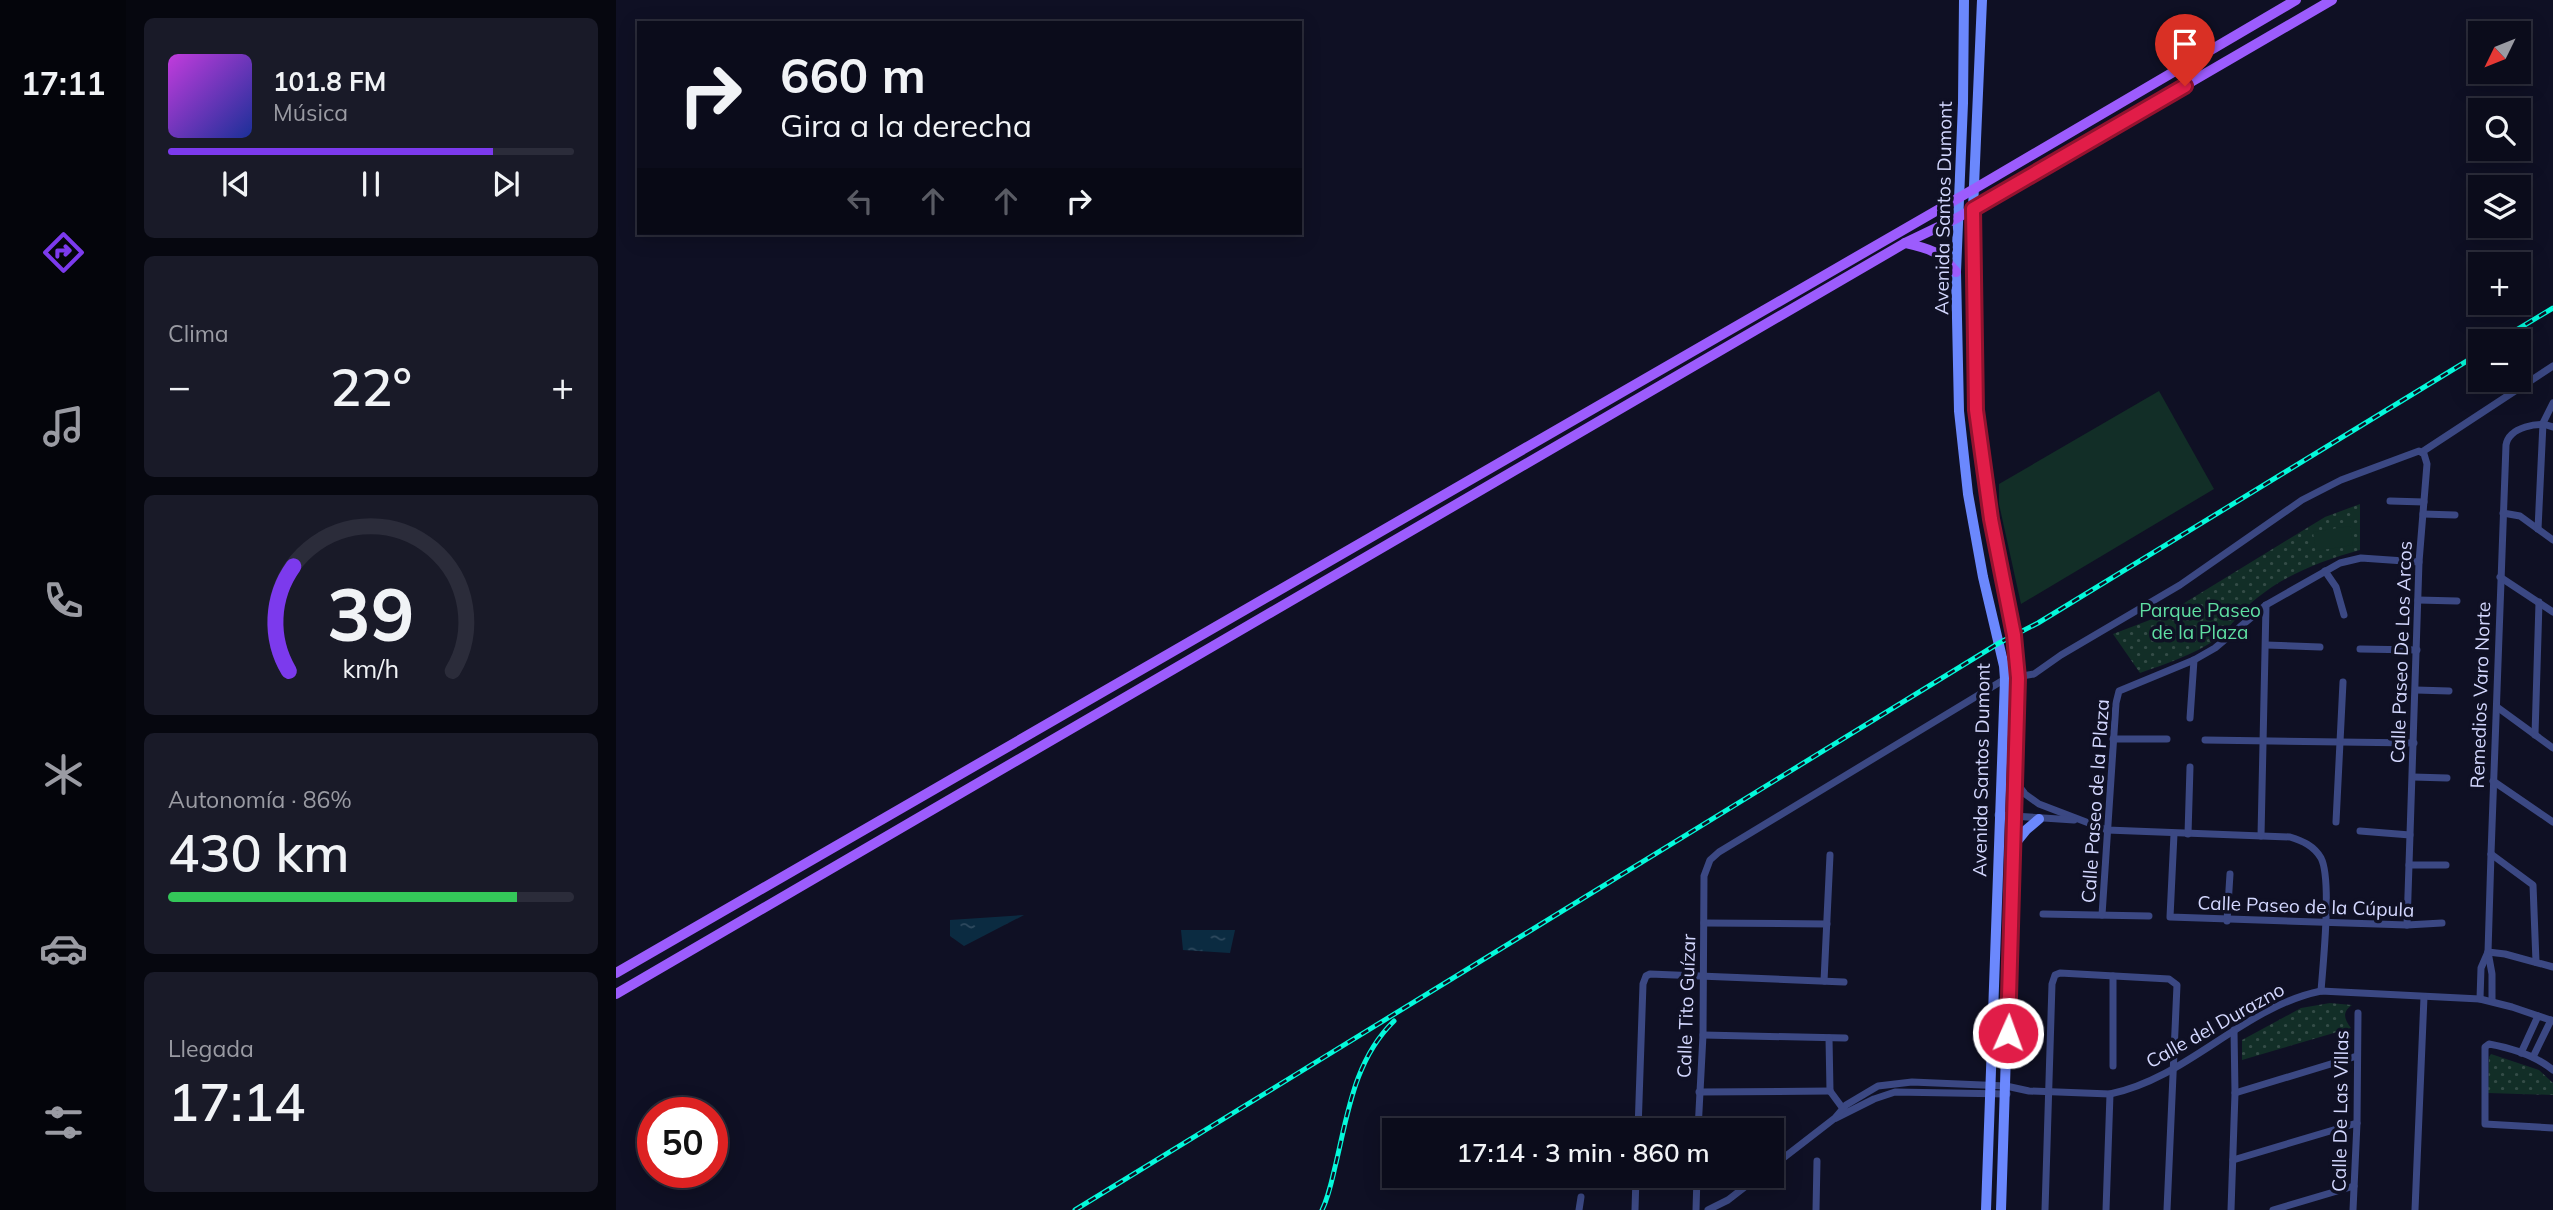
<!DOCTYPE html>
<html lang="es">
<head>
<meta charset="utf-8">
<style>
	:root { --surface:#0b0c1b; --page:#191a28; --text:#f1f3f6; --muted:#9a9ba3; --line:#2b2c3a; --accent:#7c3aed }
	body { margin:0; font-family:Mulish,sans-serif; background:var(--page); color:var(--text); height:100vh; display:flex; flex-direction:column; font-size:26px; white-space:nowrap }
	* { box-sizing:border-box; margin:0 }
	p { font-size:23px; color:var(--muted) }
	.icon { flex:none; width:38px; height:38px; fill:none; stroke:currentColor; stroke-width:2; stroke-linecap:round; stroke-linejoin:round }
	.map { position:relative; flex:1; overflow:hidden }
	.panel { display:flex; flex-direction:column; gap:18px; padding:18px; background:#06070f; width:490px }
	.panel>* { flex:none }
	.guide { position:absolute; left:21px; top:21px; width:665px; height:214px; border-radius:0px; box-shadow:0 4px 18px #0003,0 0 0 2px var(--line); background:#0b0c1b; color:var(--text); overflow:hidden }
	.needle { width:46px; rotate:227deg }
	.controls { position:absolute; left:1852px; top:21px; display:grid; gap:14px }
	.controls a { display:grid; place-items:center; width:63px; height:63px; border-radius:0px; background:var(--surface); box-shadow:0 4px 18px #0003,0 0 0 2px var(--line); font-size:35px }
	.speed { position:absolute; left:21px; top:1097px; display:flex; gap:14px; font-size:35px; font-weight:700; text-align:center }
	.speed>* { display:grid; place-content:center; width:91px; height:91px; border-radius:50%; background:var(--surface); box-shadow:0 4px 18px #0003,0 0 0 2px var(--line); line-height:1 }
	.speed .limit { border:10px solid #d22; background:#fff; color:#111 }
	.pin { position:absolute; display:grid; place-items:center; width:60px; height:60px; color:#fff; margin:-72px -30px; border-radius:50% 50% 50% 0; rotate:-45deg; box-shadow:0 0 7px #0007 }
	.pin .icon { rotate:45deg }
	.me { position:absolute; width:77px; margin:-38px; rotate:2deg; stroke-linejoin:round; filter:drop-shadow(0 0 5px #0008) }
	.turn { display:flex; align-items:center; gap:24px; height:147px; padding:0 28px; font-size:32px }
	.turn .icon { width:91px; height:91px; stroke-width:2.5 }
	.turn b { display:block; font-size:49px; line-height:60px }
	.lanes { display:flex; align-items:center; height:66px; padding:0 28px; background:#0003; justify-content:center; gap:35px; direction:ltr }
	.lanes .off { opacity:.35 }
	.big { font-size:52px; font-weight:600; line-height:1.1 }
	.panel .card { flex:1; display:flex; flex-direction:column; justify-content:center; gap:10px; min-width:0; padding:0 24px; border-radius:10px; background:var(--page) }
	.panel .dial { align-items:center; gap:0 }
	.dial svg { height:182px; overflow:visible; fill:none; stroke:var(--line); stroke-width:7; stroke-linecap:round; text-anchor:middle }
	.dial text { fill:var(--text); stroke:none }
	.song { display:flex; align-items:center; gap:21px }
	.cover { width:84px; height:84px; border-radius:10px; background:linear-gradient(135deg,hsl(290 70% 55%),hsl(230 70% 35%)) }
	.played { height:7px; border-radius:4px; background:linear-gradient(90deg,var(--accent) 80%,var(--line) 80%) }
	.keys { display:flex; justify-content:space-around; direction:ltr }
	.heat { display:flex; justify-content:space-between; align-items:center; font-size:38px; direction:ltr }
	.charge { height:10px; border-radius:5px; background:linear-gradient(90deg,#34c759 86%,var(--line) 0) }
	.trip { position:absolute; left:766px; top:1118px; width:402px; height:70px; border-radius:0px; background:var(--surface); box-shadow:0 4px 18px #0003,0 0 0 2px var(--line); font-weight:600; line-height:70px; text-align:center }
	main { display:flex; flex:1; min-height:0 }
	.menu { display:flex; flex-direction:column; width:126px; justify-content:space-around; align-items:center; background:#04050b; color:var(--muted) }
	.menu .icon { width:49px; height:49px }
	.menu .selected { color:var(--accent) }
	.menu b { font-size:32px; color:var(--text) }
	.map>svg:first-child { display:block }
	.grass { fill:url(#grass-dots) }
	.pitch { fill:#122e27 }
	.water { fill:url(#water-ripples) }
	.lines { fill:none; stroke-linecap:round; stroke-linejoin:round }
	.minor { stroke:#3b4883; stroke-width:7 }
	.secondary { stroke:#6b88fd; stroke-width:10 }
	.primary { stroke:#9c5cfd; stroke-width:10 }
	.rail-casing { stroke:#04f9db; stroke-width:5 }
	.rail { stroke:#0f1024; stroke-width:2.5; stroke-dasharray:8; stroke-linecap:butt }
	.route-casing { stroke:#92132f; stroke-width:18 }
	.route { stroke:#e11d48; stroke-width:12 }
	.labels { text-anchor:middle; dominant-baseline:central; stroke-width:7; stroke-linejoin:round; paint-order:stroke }
	.street-label { font-size:19px; fill:#d3d7fe; stroke:#0f1024 }
	.park-label { font-size:19px; fill:#5fdea2; stroke:#0f1024 }
</style>
</head>
<body>
<main>
<nav class="menu">
<b>17:11</b>
<svg class="icon selected" aria-label="directions" viewBox="0 0 24 24"><path d="M12 3l9 9-9 9-9-9zM9 14v-3h6M13 9l2 2-2 2"/></svg>
<svg class="icon" aria-label="music" viewBox="0 0 24 24"><path d="M9 18V5l10-2v13"/><circle cx="6" cy="18" r="3"/><circle cx="16" cy="16" r="3"/></svg>
<svg class="icon" aria-label="phone" viewBox="0 0 24 24"><path d="M5 4h4l2 5-3 2q2 4 5 5l2-3 5 2v4C11 20 4 13 5 4z"/></svg>
<svg class="icon" aria-label="climate" viewBox="0 0 24 24"><path d="M12 3v18M4 7l16 10M4 17L20 7"/></svg>
<svg class="icon" aria-label="car" viewBox="0 0 24 24"><path d="M5 17H2v-5l4-1 3-4h7l3 4 3 1v5h-3M9 17h6M6 11h13"/><circle cx="7" cy="17" r="2"/><circle cx="17" cy="17" r="2"/></svg>
<svg class="icon" aria-label="filters" viewBox="0 0 24 24"><path d="M4 7h16M4 17h16"/><circle cx="9" cy="7" r="2"/><circle cx="15" cy="17" r="2"/></svg>
</nav>
<section class="panel">
<div class="card">
<div class="song"><i class="cover"></i><div><b>101.8 FM</b><p>Música</p></div></div>
<div class="played"></div>
<div class="keys"><svg class="icon" aria-label="previous" viewBox="0 0 24 24"><path d="M18 5L8 12l10 7zM5 5v14"/></svg><svg class="icon" aria-label="pause" viewBox="0 0 24 24"><path d="M8 5v14M16 5v14"/></svg><svg class="icon" aria-label="next" viewBox="0 0 24 24"><path d="M6 5l10 7-10 7zM19 5v14"/></svg></div>
</div>
<div class="card"><p>Clima</p>
<div class="heat"><a>−</a><b class="big">22°</b><a>+</a></div>
</div>
<div class="card dial"><svg viewBox="0 0 100 80">
<path d="M14 69A42 42 0 1 1 86 69"/>
<path d="M14 69A42 42 0 0 1 16 23" stroke="#7c3aed"/>
<text x="50" y="56" font-size="32" font-weight="700">39</text>
<text x="50" y="72" font-size="11">km/h</text>
</svg></div>
<div class="card"><p>Autonomía · 86%</p><b class="big">430 km</b><div class="charge"></div></div>
<div class="card"><p>Llegada</p><b class="big">17:14</b></div>
</section>
<div class="map">
<svg width="1937" height="1210" viewBox="0 0 1937 1210">
	<defs>
		<pattern id="grass-dots" width="8" height="8" patternUnits="userSpaceOnUse" patternTransform="scale(1.75)"><rect width="8" height="8" fill="#122e27"/><path d="M2 2h.1M6 6h.1" fill="none" stroke="#344c47" stroke-width="1.8" stroke-linecap="round"/></pattern>
		<pattern id="water-ripples" width="26" height="14" patternUnits="userSpaceOnUse" patternTransform="scale(1.75)"><rect width="26" height="14" fill="#0b2b41"/><path d="M2 4q2-2 4 0t4 0M15 11q2-2 4 0t4 0" fill="none" stroke="#2e495e"/></pattern>
	</defs>
	<rect width="100%" height="100%" fill="#0f1024"/>
	<g class="grass">
		<path d="M1744,504V550C1708,560 1670,574 1641,598C1625,610 1615,628 1599,640C1579,654 1547,665 1524,673L1497,634L1552,613L1709,517Z"/>
		<path d="M1714,1003L1736,1005C1726,1012 1728,1019 1735,1028L1626,1060V1040L1685,1008Z"/>
		<polygon points="1875,1054 1923,1070 1937,1083 1937,1095 1872,1093 1873,1057"/>
	</g>
	<g class="pitch">
		<polygon points="1543,391 1598,489 1405,604 1383,504 1383,484"/>
		<polygon points="1734,526 1737,545 1700,551 1697,532"/>
	</g>
	<g class="water">
		<polygon points="408,915 348,946 334,936 334,920"/>
		<polygon points="565,930 619,930 614,953 567,950"/>
	</g>
	<g class="lines">
		<g class="minor">
			<polyline points="1806,452 1937,366"/>
			<polyline points="1774,501 1808,502"/>
			<polyline points="1887,513 1904,516 1937,540"/>
			<polyline points="1807,514 1839,515"/>
			<polyline points="1922,529 1927,423 1937,403"/>
			<polyline points="1709,571 1720,587 1728,615"/>
			<polyline points="1884,577 1937,612"/>
			<polyline points="1802,600 1841,601"/>
			<polyline points="1650,645 1704,647"/>
			<polyline points="1744,649 1801,650"/>
			<polyline points="1800,690 1833,691"/>
			<polyline points="1881,707 1937,748"/>
			<polyline points="1574,718 1578,660"/>
			<polyline points="1919,735 1923,602"/>
			<polyline points="1497,739 1551,739"/>
			<polyline points="1589,740 1798,743"/>
			<polyline points="1797,777 1831,778"/>
			<path d="M1399,781L1409,794L1423,804L1491,830L1674,837C1687,841 1698,846 1705,858C1716,879 1707,965 1705,991"/>
			<polyline points="1877,781 1937,822"/>
			<polyline points="1382,815 1458,820"/>
			<polyline points="1720,822 1727,682"/>
			<polyline points="1744,831 1794,835"/>
			<polyline points="1558,834 1554,917 1791,925 1826,923"/>
			<polyline points="1572,834 1574,767"/>
			<polyline points="1645,836 1650,605"/>
			<polyline points="1875,854 1917,885 1920,962"/>
			<polyline points="1793,865 1830,865"/>
			<polyline points="1427,914 1533,916"/>
			<polyline points="1486,915 1500,703 1503,691 1578,660 1599,648 1650,605 1724,563 1745,558 1803,562"/>
			<polyline points="1611,921 1614,874"/>
			<polyline points="1088,923 1211,924"/>
			<polyline points="1872,952 1889,954 1937,967"/>
			<polyline points="1208,981 1214,855"/>
			<polyline points="1864,999 1865,968 1872,952"/>
			<path d="M1876,1001V974L1872,952L1875,854L1890,445C1893,427 1923,421 1937,427"/>
			<polyline points="1087,1035 1229,1038"/>
			<polyline points="1213,1038 1214,1091"/>
			<polyline points="1905,1053 1922,1016"/>
			<polyline points="1917,1057 1935,1020"/>
			<polyline points="1497,1066 1497,976"/>
			<path d="M1937,1070C1920,1056 1895,1048 1873,1044L1869,1047V1124L1937,1128"/>
			<polyline points="1214,1091 1228,1110"/>
			<polyline points="1083,1092 1214,1091"/>
			<polyline points="1619,1093 1741,1056"/>
			<polyline points="1220,1118 1258,1099 1279,1092 1391,1094"/>
			<polyline points="1022,1130 1027,984 1030,976 1034,974 1228,982"/>
			<polyline points="1082,1130 1087,1035 1088,876 1094,860 1103,852 1389,679 1418,674 1445,655 1564,585 1686,500 1725,480 1803,451 1808,454 1811,464 1803,562 1791,925"/>
			<polyline points="1617,1160 1741,1123"/>
			<path d="M1157,1166L1219,1118L1230,1105L1262,1086L1296,1082L1390,1086L1413,1091L1494,1094C1572,1078 1627,1007 1705,991L1864,999L1896,1007L1937,1021"/>
			<polyline points="963,1210 965,1197"/>
			<polyline points="1019,1210 1020,1176"/>
			<polyline points="1080,1210 1081,1176"/>
			<polyline points="1092,1210 1112,1200 1143,1176"/>
			<polyline points="1200,1210 1201,1161"/>
			<polyline points="1429,1210 1436,984 1439,975 1444,973 1553,979 1561,985 1551,1210"/>
			<polyline points="1490,1210 1494,1094"/>
			<polyline points="1615,1210 1619,1093 1618,1030"/>
			<polyline points="1657,1210 1738,1186"/>
			<polyline points="1737,1210 1741,1123 1742,1013"/>
			<polyline points="1799,1210 1808,997"/>
		</g>
		<g class="secondary">
			<polyline points="1348,0 1347,103 1340,272 1343,411 1352,494 1367,577 1388,666 1389,679 1370,1210"/>
			<polyline points="1366,0 1357,209 1360,410 1375,519 1398,635 1402,678 1385,1210"/>
			<polyline points="1397,846 1410,830 1423,819"/>
		</g>
		<g class="primary">
			<path d="M1289,243C1315,249 1323,251 1340,272"/>
			<polyline points="0,973 1358,189 1680,0"/>
			<polyline points="0,994 1289,243 1341,218 1716,0"/>
		</g>
		<g class="rail-casing">
			<g id="rail">
				<polyline points="1882,341 1937,308"/>
				<polyline points="459,1210 1383,643 1422,623 1864,353"/>
				<path d="M706,1210C713,1196 716,1179 720,1163C732,1112 739,1059 778,1021"/>
			</g>
		</g>
		<use href="#rail" class="rail"/>
	</g>
	<g class="lines">
		<g class="route-casing">
			<polyline id="route" points="1392,1033 1402,678 1398,635 1375,519 1360,410 1357,209 1569,86"/>
		</g>
		<use href="#route" class="route"/>
	</g>
	<g class="labels">
		<g class="street-label">
			<text transform="translate(1327 208) rotate(-89)">Avenida Santos Dumont</text>
			<text transform="translate(1785 652) rotate(-88)">Calle Paseo De Los Arcos</text>
			<text transform="translate(1864 695) rotate(-88)">Remedios Varo Norte</text>
			<text transform="translate(1365 770) rotate(-89)">Avenida Santos Dumont</text>
			<text transform="translate(1479 801) rotate(-86)">Calle Paseo de la Plaza</text>
			<text transform="translate(1690 906) rotate(2)">Calle Paseo de la Cúpula</text>
			<text transform="translate(1070 1006) rotate(-88)">Calle Tito Guízar</text>
			<text transform="translate(1599 1025) rotate(-29)">Calle del Durazno</text>
			<text transform="translate(1724 1111) rotate(-89)">Calle De Las Villas</text>
		</g>
		<g class="park-label">
			<text x="1584" y="610">Parque Paseo<tspan x="1584" dy="22">de la Plaza</tspan></text>
		</g>
	</g>
</svg>
<div class="controls">
<a><svg class="needle" viewBox="-14 -14 28 28"><path d="M0-13l5 13h-10z" fill="#e53935"/><path d="M0 13l5-13h-10z" fill="#9a9ba3"/></svg></a>
<a><svg class="icon" aria-label="search" viewBox="0 0 24 24"><circle cx="10" cy="10" r="6"/><path d="M15 15l6 6"/></svg></a>
<a><svg class="icon" aria-label="layers" viewBox="0 0 24 24"><path d="M12 4l9 5-9 5-9-5zM3 14l9 5 9-5"/></svg></a>
<a>+</a>
<a>−</a>
</div>
<div class="speed"><div class="limit">50</div></div>
<div class="pin" style="left:1569px;top:86px;background:#d93025"><svg class="icon" aria-label="arrive" viewBox="0 0 24 24"><path d="M6 21V4h12l-3 4 3 4H6"/></svg></div>
<svg class="me" style="left:1392px;top:1033px" viewBox="-20 -20 40 40"><circle r="17" fill="#e11d48" stroke="#fff" stroke-width="3"/><path d="M0-11L8 9 0 5-8 9z" fill="#fff"/></svg>
<div class="trip">17:14 · 3 min · 860 m</div>
<div class="guide">
<div class="turn"><svg class="icon" aria-label="right" viewBox="0 0 24 24"><path d="M7 20v-9h11M14 6l5 5-5 5"/></svg><div><b>660 m</b>Gira a la derecha</div></div>
<div class="lanes"><svg class="icon off" aria-label="left" viewBox="0 0 24 24"><path d="M17 20v-9H6M10 6l-5 5 5 5"/></svg><svg class="icon off" aria-label="ahead" viewBox="0 0 24 24"><path d="M12 20V5M6 11l6-6 6 6"/></svg><svg class="icon off" aria-label="ahead" viewBox="0 0 24 24"><path d="M12 20V5M6 11l6-6 6 6"/></svg><svg class="icon" aria-label="right" viewBox="0 0 24 24"><path d="M7 20v-9h11M14 6l5 5-5 5"/></svg></div>
</div>
</div>
</main>
</body>
</html>
